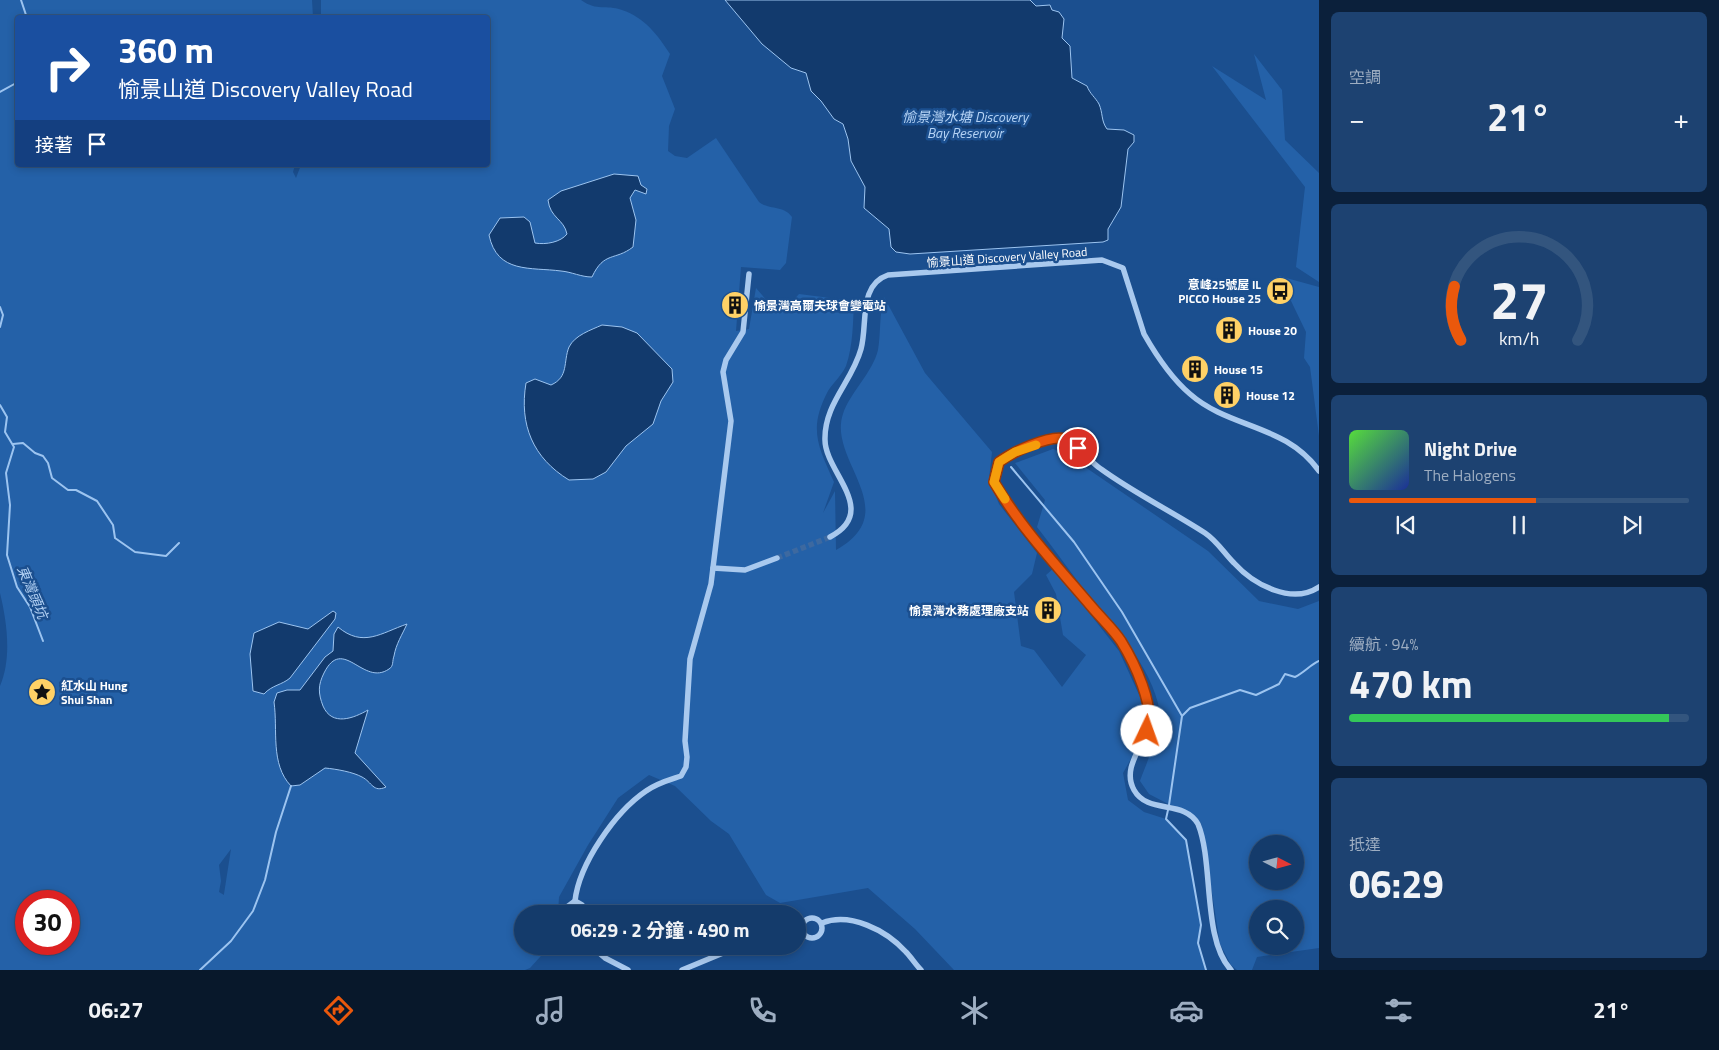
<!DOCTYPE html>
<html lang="zh-TW">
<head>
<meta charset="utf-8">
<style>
	:root { --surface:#143b6b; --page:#1d4271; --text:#f1f3f6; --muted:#9dadc1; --line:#33557e; --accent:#ea580c }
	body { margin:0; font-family:"Titillium Web","Noto Sans TC",sans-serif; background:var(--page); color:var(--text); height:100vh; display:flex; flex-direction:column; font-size:19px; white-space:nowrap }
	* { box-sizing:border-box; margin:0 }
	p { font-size:16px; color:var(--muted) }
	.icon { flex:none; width:28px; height:28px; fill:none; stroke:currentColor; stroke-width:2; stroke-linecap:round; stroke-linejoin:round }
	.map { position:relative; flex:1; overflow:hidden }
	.side { display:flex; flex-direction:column; gap:12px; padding:12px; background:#0b203b; width:400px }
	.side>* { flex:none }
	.banner { position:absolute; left:15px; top:15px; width:475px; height:152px; border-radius:5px; box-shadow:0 2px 8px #0003,0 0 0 1px var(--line); background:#1a4fa0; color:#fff; overflow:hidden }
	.needle { width:32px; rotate:96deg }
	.controls { position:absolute; left:1249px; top:835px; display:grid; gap:10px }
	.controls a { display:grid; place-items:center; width:55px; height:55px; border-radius:50%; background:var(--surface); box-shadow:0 2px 8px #0003,0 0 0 1px var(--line); font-size:25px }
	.speed { position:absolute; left:15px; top:890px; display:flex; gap:10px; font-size:25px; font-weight:700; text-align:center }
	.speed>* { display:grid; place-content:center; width:65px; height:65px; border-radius:50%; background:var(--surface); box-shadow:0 2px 8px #0003,0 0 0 1px var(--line); line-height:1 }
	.speed .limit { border:8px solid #d22; background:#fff; color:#111 }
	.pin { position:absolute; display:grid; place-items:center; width:42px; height:42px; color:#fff; margin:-21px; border:2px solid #fff; border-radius:50%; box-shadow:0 1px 5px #0007 }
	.me { position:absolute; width:55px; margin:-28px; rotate:3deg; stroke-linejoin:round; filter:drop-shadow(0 0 4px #0008) }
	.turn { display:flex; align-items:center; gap:18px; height:105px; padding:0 20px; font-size:22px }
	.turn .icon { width:65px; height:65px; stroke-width:2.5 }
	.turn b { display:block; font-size:35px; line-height:42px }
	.then { display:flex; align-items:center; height:48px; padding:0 20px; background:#0003; gap:10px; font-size:19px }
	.big { font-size:38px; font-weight:700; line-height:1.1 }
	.side .widget { flex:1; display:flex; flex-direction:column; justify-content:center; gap:8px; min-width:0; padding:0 18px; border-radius:8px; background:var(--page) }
	.side .dial { align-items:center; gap:0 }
	.dial svg { height:130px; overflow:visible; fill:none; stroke:var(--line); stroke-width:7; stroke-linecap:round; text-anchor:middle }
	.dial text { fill:var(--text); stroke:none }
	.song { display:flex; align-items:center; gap:15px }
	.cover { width:60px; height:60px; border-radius:8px; background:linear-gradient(135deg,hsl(110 70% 55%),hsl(230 70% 35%)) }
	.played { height:5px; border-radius:2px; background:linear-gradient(90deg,var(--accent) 55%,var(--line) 55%) }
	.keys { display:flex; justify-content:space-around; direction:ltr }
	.heat { display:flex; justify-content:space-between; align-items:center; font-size:28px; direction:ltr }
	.charge { height:8px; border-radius:4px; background:linear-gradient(90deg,#34c759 94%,var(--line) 0) }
	.trip { position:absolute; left:514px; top:905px; width:292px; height:50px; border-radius:25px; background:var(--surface); box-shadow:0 2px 8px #0003,0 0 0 1px var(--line); font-weight:700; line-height:50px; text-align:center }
	.menu { display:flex; height:80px; justify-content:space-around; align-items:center; background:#08182b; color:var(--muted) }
	.menu .icon { width:35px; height:35px }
	.menu .selected { color:var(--accent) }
	.menu b { font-size:22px; color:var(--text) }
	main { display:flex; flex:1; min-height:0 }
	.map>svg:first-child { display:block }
	.green { fill:#2461a8; fill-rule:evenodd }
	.water { fill:#123a6d; stroke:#9cc4f0 }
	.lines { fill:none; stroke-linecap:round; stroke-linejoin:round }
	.stream { stroke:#9cc4f0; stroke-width:2 }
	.minor-tunnel { stroke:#3d69a0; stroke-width:5.5; stroke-dasharray:5.5 3; stroke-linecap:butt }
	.minor { stroke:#a9c9ee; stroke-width:5.5 }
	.route-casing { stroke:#983908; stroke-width:12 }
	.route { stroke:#ea580c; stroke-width:9 }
	.slow { stroke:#f59e0b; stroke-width:9 }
	.labels { text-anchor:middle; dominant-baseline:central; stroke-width:5; stroke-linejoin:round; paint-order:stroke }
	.street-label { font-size:12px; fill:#fff; stroke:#1b4f8f }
	.poi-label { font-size:12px; font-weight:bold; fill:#fff; stroke:#1b4f8f; text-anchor:start }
	.water-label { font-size:14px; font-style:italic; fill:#b5d3f5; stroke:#1b4f8f }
</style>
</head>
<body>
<main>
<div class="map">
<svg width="1319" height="970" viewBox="0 0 1319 970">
	<rect width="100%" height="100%" fill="#1b4f8f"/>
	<g class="green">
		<path d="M0,0H312L313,17L18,18V165H295L293,172L296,178L301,165H488V18L321,17V0H581C598,12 605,4 622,10C645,18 657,34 670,54L662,76L675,109L669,126L668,151L675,156L687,158L716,138L759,202C769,210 784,205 792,217L786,263L780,270L741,267L736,331L749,329L756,288L774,309L790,304L799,294L854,301C853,322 853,346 846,366C842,375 833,383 828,391C808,429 818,446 834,482L823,513L835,491L836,550C906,511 827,460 843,414C849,394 873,372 878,350C881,333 879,315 884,297L925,373L992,452L989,479L999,504L1037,553L1032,574L1014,592L1021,646L1034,650L1062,687L1086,655L1063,635L1056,594L1046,575L1054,568L1119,651L1146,710L1137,748L1123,773L1128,800L1144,812L1166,819L1186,840L1201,925L1198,943L1206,970H954L915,929L868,888L780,903L766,895L729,834L711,821L675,786L649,775L618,798L588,845L559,897L558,914H522V946H550L530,968L525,970H0V686C12,658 7,622 0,593ZM231,849L224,894V895L219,892L221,881L219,865ZM26,901H69V944H26Z"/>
		<polygon points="1254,54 1282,90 1285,140 1319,173 1319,282 1296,267 1305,187 1212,66 1266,100"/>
		<polygon points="1279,276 1319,287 1319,436 1310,367 1304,358 1306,332"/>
		<path d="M1053,449L1066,454L1208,551L1259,601L1298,609L1319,601V948L1257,957L1252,970H1237L1231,965L1220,944L1201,823L1190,812L1174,807L1149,794L1140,781C1144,769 1161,730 1161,720C1157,674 1120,633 1092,600C1073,576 1056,551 1037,527L1045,500L1015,463ZM1258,844H1295V881H1258ZM1258,909H1295V946H1258Z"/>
	</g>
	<g class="water">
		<path d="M725,0H1030L1036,6L1050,5L1052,10L1059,12L1064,19L1062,38L1070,46L1072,78L1087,86C1090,94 1095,97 1099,104C1103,113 1101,121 1107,129L1124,130L1134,135V142L1128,149L1121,207L1108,229V240L1103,242L910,254L896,252L891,247L889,229L864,208L865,187L851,161L848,139L843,124L834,119L821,101L811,91L806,73L791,68L762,44Z"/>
		<path d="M614,174L638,176L641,185L647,189L646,194L635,190L630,198L636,220L633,247C615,261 604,251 592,277C581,277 572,272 561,271C531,267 497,274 489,235L500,218L524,217L530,222L535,243C546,245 561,242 567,234C564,219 550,218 548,200L561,191Z"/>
		<path d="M602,325L622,327L637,333L672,369L673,382L661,401L653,424L626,446L606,472L593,479L569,480C533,458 519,425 526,383L535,379L551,385C569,377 563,362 569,347C575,335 591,330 602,325Z"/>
		<path d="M333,611L336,613L335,619L290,678C282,685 272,685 264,694L253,691L250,654L254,633L279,622L308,629Z"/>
		<path d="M407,624C402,635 396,644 394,656C392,661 394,666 389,669C363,687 343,635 324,673C318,685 318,693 323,706C332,727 354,718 368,710L355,753L386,787C373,793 372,782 362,777C353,772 336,769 325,768L300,785L291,786C270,764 278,730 274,702L277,693L287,690H300L325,657L333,651L334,634L338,627C363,648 381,633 407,624Z"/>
	</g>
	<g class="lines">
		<g class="stream">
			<polyline points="21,0 27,18"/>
			<polyline points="0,92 18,82"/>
			<polyline points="0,307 3,315 0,327"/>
			<polyline points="0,405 7,417 5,432 14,447 6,473 10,505 7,555 17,587 30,607 43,641"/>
			<polyline points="13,444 23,443 35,453 43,456 48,463 52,478 68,490 76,490 97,501 113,525 115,538 135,552 166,556 179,543"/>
			<polyline points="1011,467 1074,542 1122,612 1182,716 1169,805"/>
			<path d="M1182,716L1190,708L1240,690L1256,695L1279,684L1285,674L1295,677C1305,672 1310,665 1319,661"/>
			<polyline points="1168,810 1166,819 1186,840 1201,925 1198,943 1206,970"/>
			<polyline points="200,970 231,941 253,911 265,880 276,832 291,786"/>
		</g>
		<polyline class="minor-tunnel" points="777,558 830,537"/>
		<g class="minor">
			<path d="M830,537C880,511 825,472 825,440C824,404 852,382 861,349C868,324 858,285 888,275L1102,260L1123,268L1144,334C1156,355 1171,378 1190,394C1230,429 1286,424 1319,471"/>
			<polyline points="713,568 745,570 777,558"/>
			<path d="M575,901C579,864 615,812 646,791C657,783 669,780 681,776L686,767L687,757L685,741L690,659L711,584L731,421L723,372L726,360L743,332L749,274"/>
			<polyline points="568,914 567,907 575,901 582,905 581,914"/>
			<circle cx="812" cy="928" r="10"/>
			<path d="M822,923C850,912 886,930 906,952C911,957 915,964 921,970"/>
			<polyline points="591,946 605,958 628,970"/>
			<polyline points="682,970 740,946"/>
			<path d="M1231,970C1202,939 1214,863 1198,824C1184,799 1148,815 1134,790C1120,765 1149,742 1150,718C1150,701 1139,679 1133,664C1123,641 1106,624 1090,606C1057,567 1019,527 994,482L999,462C1011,452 1047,436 1063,439C1079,442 1088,461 1101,469C1134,493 1171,511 1205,533C1217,541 1224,553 1234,563C1254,585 1292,605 1319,587"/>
		</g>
	</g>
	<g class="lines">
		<g class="route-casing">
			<path id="route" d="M1078,448C1075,444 1070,440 1065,439C1050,434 1011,453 999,462L994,482C1020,527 1058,567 1091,606C1101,618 1113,629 1121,641C1134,662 1156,707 1147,731"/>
		</g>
		<use href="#route" class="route"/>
		<polyline class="slow" points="1005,499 994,482 999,462 1015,452 1036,445"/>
	</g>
	<defs>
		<g id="bus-disc" transform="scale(1.4375)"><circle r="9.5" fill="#ffd166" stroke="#1b4f8f"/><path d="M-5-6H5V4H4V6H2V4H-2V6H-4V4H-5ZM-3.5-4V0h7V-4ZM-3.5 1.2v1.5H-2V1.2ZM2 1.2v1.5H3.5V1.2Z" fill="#111"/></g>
		<g id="building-disc" transform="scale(1.4375)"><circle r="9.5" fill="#ffd166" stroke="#1b4f8f"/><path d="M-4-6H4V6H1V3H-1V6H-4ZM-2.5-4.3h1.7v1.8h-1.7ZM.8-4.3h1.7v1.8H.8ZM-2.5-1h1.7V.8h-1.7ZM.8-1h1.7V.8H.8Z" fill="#111"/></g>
		<g id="sight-disc" transform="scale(1.4375)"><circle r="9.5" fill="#ffd166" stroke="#1b4f8f"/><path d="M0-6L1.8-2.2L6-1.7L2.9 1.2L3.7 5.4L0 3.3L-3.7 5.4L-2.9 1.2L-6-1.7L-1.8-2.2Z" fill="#111"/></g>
	</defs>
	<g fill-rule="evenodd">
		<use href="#bus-disc" x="1280" y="291"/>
		<use href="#building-disc" x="735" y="305"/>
		<use href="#building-disc" x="1229" y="330"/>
		<use href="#building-disc" x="1195" y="369"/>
		<use href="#building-disc" x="1227" y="395"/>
		<use href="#building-disc" x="1048" y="610"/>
		<use href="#sight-disc" x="42" y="692"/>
	</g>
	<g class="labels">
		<g class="street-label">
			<text transform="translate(1007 257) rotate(-4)">愉景山道 Discovery Valley Road</text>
		</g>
		<g class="poi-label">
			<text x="1261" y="284" text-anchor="end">意峰25號屋 IL<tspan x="1261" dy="14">PICCO House 25</tspan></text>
			<text x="754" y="305">愉景灣高爾夫球會變電站</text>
			<text x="1248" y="330">House 20</text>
			<text x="1214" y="369">House 15</text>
			<text x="1246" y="395">House 12</text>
			<text x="1029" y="610" text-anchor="end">愉景灣水務處理廠支站</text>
			<text x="61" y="685">紅水山 Hung<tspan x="61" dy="14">Shui Shan</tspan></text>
		</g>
		<g class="water-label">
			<text x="965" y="116">愉景灣水塘 Discovery<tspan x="965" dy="16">Bay Reservoir</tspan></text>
			<text transform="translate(33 592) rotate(67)">東灣頭坑</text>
		</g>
	</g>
</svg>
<div class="controls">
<a><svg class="needle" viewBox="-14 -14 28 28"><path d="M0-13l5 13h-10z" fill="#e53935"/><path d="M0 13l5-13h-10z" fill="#9dadc1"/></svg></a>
<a><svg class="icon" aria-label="search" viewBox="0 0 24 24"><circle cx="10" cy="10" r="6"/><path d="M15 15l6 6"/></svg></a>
</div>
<div class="speed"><div class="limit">30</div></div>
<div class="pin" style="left:1078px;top:448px;background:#d93025"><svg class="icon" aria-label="arrive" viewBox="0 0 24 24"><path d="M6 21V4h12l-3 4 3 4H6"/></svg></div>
<svg class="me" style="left:1147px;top:731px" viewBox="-20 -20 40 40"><circle r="19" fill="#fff"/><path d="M0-13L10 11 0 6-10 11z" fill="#ea580c"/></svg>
<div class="trip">06:29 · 2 分鐘 · 490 m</div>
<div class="banner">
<div class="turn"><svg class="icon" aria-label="right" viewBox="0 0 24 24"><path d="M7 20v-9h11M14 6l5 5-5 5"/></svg><div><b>360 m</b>愉景山道 Discovery Valley Road</div></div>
<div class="then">接著<svg class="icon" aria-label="arrive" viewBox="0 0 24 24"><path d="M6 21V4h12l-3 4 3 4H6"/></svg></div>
</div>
</div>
<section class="side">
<div class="widget"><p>空調</p>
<div class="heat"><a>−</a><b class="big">21°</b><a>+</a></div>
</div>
<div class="widget dial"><svg viewBox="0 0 100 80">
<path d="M14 69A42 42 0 1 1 86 69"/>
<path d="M14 69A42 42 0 0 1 10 36" stroke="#ea580c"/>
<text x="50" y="56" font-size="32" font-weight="700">27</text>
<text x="50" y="72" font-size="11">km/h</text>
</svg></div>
<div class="widget">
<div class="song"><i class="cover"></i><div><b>Night Drive</b><p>The Halogens</p></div></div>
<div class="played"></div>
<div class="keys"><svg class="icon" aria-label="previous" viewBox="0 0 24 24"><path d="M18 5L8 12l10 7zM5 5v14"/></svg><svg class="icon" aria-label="pause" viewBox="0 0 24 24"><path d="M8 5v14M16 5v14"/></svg><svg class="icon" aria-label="next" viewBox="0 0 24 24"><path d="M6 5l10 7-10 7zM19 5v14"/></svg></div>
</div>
<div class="widget"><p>續航 · 94%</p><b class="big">470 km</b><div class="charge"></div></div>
<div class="widget"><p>抵達</p><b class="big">06:29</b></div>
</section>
</main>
<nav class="menu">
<b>06:27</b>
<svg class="icon selected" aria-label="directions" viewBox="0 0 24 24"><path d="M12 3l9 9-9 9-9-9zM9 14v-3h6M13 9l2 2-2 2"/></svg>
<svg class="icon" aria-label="music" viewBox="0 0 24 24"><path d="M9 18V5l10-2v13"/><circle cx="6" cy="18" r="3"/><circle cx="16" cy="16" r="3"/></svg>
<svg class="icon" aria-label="phone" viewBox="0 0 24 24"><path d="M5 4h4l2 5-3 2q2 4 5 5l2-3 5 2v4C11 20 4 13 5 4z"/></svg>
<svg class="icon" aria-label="climate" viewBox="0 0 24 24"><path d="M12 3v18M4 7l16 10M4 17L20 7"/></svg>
<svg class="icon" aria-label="car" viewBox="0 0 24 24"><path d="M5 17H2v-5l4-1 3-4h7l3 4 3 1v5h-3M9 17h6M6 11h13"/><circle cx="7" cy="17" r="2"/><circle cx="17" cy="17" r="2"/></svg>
<svg class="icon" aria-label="filters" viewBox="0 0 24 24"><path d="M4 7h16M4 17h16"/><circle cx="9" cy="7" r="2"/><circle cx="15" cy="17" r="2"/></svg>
<b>21°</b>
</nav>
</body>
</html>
